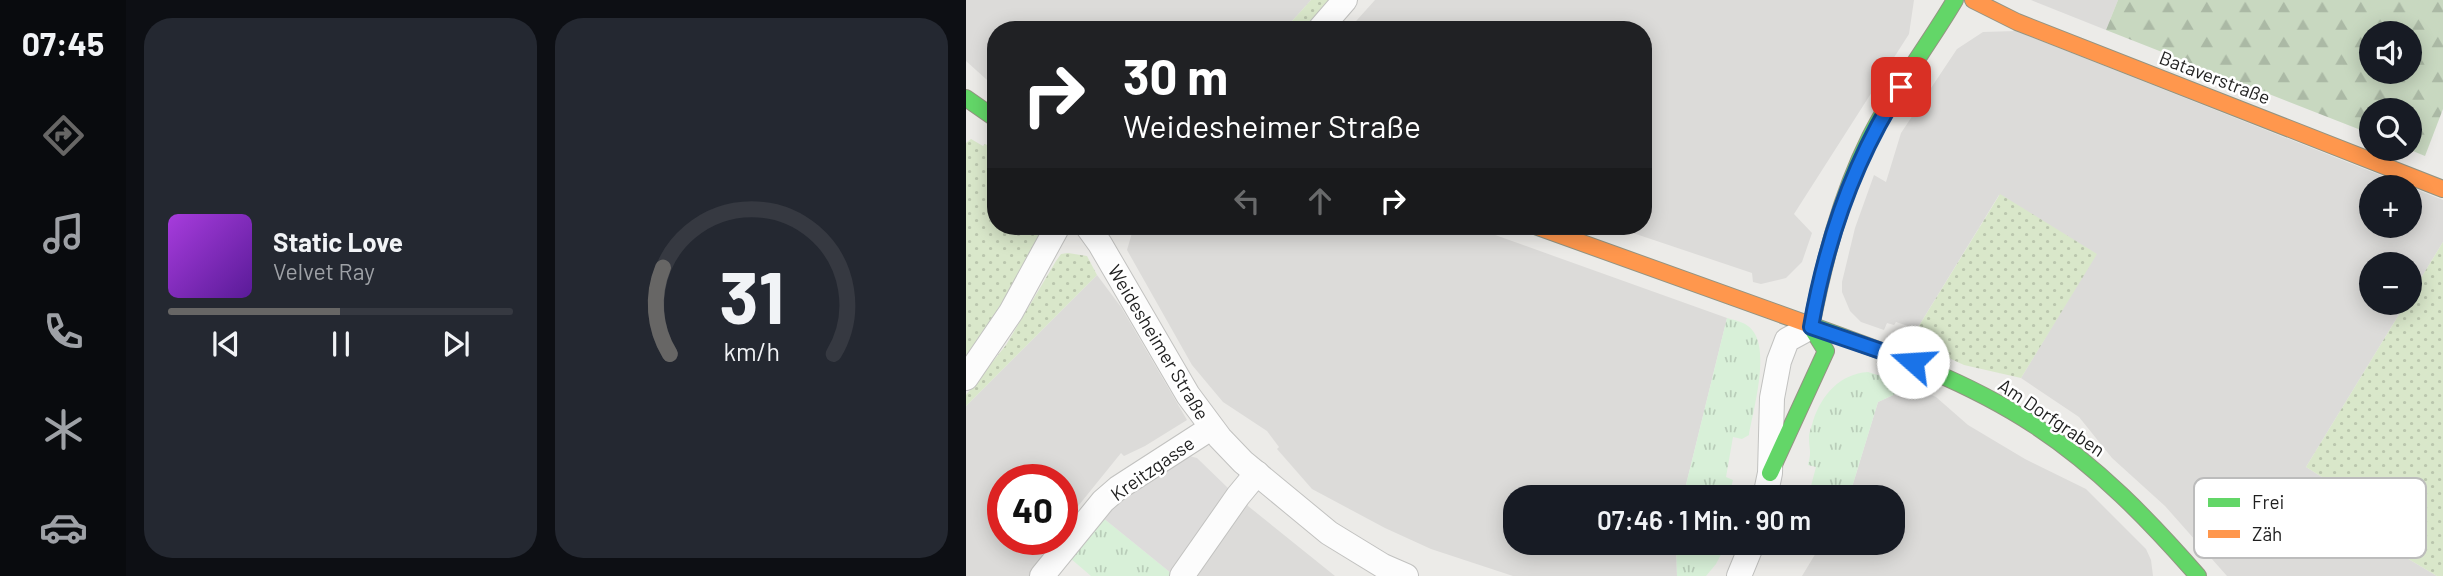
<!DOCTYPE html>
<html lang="de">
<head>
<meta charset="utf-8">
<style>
	:root { --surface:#171b24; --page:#242831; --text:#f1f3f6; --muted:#9ea1a6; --line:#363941; --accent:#676665 }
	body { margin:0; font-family:Barlow,sans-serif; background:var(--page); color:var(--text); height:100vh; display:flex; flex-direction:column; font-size:26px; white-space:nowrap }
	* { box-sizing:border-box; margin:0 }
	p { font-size:23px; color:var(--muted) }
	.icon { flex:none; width:38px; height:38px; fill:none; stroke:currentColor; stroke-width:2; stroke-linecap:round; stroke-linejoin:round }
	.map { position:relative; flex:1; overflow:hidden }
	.side { display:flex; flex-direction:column; gap:18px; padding:18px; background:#0d0f14; width:840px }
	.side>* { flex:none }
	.banner { position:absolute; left:21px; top:21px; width:665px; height:214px; border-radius:28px; box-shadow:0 4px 18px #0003; background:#202124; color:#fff; overflow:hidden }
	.tools { position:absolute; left:1393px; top:21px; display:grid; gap:14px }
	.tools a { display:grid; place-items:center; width:63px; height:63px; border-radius:50%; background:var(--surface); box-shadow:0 4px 18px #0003; font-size:35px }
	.speed { position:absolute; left:21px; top:464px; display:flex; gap:14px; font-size:35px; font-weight:700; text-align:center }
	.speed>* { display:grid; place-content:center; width:91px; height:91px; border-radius:50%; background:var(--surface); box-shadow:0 4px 18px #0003; line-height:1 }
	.speed .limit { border:10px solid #d22; background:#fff; color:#111 }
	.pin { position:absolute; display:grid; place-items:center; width:60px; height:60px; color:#fff; margin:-30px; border-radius:14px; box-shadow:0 4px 10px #0006 }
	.me { position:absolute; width:77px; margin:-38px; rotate:289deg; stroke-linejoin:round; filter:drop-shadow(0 0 5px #0008) }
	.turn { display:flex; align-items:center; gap:24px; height:147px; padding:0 21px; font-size:32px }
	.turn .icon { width:91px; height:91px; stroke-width:2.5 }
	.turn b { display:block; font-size:49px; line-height:60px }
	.lanes { display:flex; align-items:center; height:66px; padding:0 21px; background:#0003; justify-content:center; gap:35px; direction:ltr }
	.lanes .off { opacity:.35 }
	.side .tile { flex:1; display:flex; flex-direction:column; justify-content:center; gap:10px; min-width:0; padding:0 24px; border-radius:28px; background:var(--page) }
	.side .dial { align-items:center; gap:0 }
	.dial svg { height:182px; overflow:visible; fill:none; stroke:var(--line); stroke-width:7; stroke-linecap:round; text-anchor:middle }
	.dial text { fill:var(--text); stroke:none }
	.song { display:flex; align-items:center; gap:21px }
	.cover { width:84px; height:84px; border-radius:10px; background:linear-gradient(135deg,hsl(280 70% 55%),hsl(270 70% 35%)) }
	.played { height:7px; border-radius:4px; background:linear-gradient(90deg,var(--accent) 50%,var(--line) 50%) }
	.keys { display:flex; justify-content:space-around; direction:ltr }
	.side .tiles { flex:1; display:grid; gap:18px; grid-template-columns:repeat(2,1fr) }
	.trip { position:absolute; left:537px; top:485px; width:402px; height:70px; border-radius:28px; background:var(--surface); box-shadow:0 4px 18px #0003; font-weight:600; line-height:70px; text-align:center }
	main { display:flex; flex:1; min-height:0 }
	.tab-bar { display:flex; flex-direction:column; width:126px; justify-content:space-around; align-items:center; background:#090b0e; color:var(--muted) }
	.tab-bar .icon { width:49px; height:49px }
	.tab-bar .current { color:var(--accent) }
	.tab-bar b { font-size:32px; color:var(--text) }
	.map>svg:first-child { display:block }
	.residential { fill:#dcdbd9; fill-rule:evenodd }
	.grass { fill:url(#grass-dots) }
	.forest { fill:url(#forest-firs); fill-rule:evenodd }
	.park { fill:url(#park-tufts) }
	.parking { fill:#dddcdb }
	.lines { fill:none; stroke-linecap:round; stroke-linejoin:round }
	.street-casing { stroke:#c2c2c0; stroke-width:26 }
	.fast-casing { stroke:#939482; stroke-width:18 }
	.slow-casing { stroke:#939482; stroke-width:18 }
	.street { stroke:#fcfcfc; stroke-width:24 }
	.fast { stroke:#63d668; stroke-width:16 }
	.slow { stroke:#ff974d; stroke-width:16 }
	.route-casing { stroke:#114b97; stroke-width:18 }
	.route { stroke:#1a73e8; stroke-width:12 }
	.labels { text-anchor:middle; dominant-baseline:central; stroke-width:5; stroke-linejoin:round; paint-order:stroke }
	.street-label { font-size:19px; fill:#1f1f1f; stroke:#fff }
	.key { fill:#fff; stroke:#bcbcbc; stroke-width:2 }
	.key-label { font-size:19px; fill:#1f1f1f }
</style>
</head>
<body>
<main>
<nav class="tab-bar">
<b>07:45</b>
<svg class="icon current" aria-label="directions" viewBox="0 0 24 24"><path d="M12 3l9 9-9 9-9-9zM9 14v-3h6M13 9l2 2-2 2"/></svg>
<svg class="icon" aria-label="music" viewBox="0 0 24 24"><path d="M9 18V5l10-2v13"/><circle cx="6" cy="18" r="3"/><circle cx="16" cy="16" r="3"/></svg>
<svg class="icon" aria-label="phone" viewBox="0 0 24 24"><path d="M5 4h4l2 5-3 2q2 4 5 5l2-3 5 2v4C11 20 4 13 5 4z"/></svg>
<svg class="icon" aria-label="climate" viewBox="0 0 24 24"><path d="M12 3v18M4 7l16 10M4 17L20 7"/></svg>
<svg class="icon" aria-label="car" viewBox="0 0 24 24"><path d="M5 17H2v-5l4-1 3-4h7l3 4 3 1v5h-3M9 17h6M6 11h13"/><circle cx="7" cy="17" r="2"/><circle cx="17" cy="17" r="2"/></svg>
</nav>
<section class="side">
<div class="tiles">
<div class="tile">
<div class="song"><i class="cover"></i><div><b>Static Love</b><p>Velvet Ray</p></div></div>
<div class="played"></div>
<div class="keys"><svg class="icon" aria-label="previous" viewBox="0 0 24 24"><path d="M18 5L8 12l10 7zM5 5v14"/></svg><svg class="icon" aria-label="pause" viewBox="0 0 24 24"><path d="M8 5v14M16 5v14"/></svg><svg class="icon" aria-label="next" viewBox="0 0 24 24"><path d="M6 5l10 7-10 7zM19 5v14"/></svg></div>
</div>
<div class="tile dial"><svg viewBox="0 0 100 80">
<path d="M14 69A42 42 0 1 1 86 69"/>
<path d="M14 69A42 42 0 0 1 11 31" stroke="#676665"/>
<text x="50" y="56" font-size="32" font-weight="700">31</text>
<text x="50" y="72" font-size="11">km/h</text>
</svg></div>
</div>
</section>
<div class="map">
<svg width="1477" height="576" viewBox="0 0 1477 576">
	<defs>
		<pattern id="grass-dots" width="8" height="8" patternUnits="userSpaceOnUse" patternTransform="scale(1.75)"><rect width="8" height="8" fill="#d9e7ca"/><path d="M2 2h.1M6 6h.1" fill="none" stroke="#bac6ad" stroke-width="1.8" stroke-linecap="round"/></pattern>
		<pattern id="forest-firs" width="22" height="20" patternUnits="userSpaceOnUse" patternTransform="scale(1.75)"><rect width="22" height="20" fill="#c8d8c0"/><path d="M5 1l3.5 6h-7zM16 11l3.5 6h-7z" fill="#abb9a5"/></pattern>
		<pattern id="park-tufts" width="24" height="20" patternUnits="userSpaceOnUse" patternTransform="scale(1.75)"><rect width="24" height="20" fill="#d8f0d8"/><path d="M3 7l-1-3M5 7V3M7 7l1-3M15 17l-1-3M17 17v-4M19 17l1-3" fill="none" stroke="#b9cdb9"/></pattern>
	</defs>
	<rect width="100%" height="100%" fill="#ecebe8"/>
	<g class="residential">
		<polygon points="0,0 345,0 318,30 30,30 30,88 0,61"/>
		<polygon points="409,0 948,0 943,34 828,214 846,233 836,262 820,278 795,284 787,282 786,273 646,226 677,226 677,30 382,30"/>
		<polygon points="1065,0 1152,0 1140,30"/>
		<path d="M1050,31L1477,200V242L1444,296V264H1405V303H1440L1340,467L1426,521L1414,542L1471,576H1261L1199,506L1146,458L1113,417L1055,378L1130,254L1033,195L951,329L930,322L928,325L921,323L918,330L895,322L884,311L876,292V282L889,228L908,175L920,182L935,133L991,49L1017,32ZM1405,187H1444V226H1405Z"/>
		<polygon points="168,226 504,226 761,318 717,497 550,497 550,542 710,543 711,576 547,576 465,549 419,528 346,489 311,449 313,447 301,431 257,402 226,365 161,250"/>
		<polygon points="131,275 155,307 221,420 179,446 158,456 155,453 96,526 96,480 37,480 37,539 94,539 65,576 0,576 0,406"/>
		<polygon points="947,386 970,397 1002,425 1059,459 1120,489 1180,549 1185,560 1187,576 836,576 856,543 928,542 928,497 883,497 912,402"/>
		<polygon points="281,504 282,506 369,576 228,576"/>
	</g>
	<g class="grass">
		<polygon points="345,0 366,0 340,30 318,30"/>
		<polygon points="5,139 17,146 19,144 30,149 30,226 78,226 51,280 0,358 0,143"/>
		<polygon points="1034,194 1131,254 1055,378 998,365 946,341 951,329"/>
		<polygon points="1477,242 1477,576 1471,576 1414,542 1426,521 1340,467 1440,303 1444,303 1444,296"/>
		<polygon points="102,253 121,256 131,275 0,406 0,395 40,345 90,261 95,254"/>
	</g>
	<path class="forest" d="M1152,0H1477V109L1459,156L1442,149H1444V110H1405V134L1140,30ZM1405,33H1444V72H1405Z"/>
	<g class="park">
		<path d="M761,318C768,320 777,322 782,326C807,344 787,410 783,435L776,439L767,437L760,477L767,480L763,495L765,497H717Z"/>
		<path d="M902,372L947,386L912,402L883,497H842L850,467L842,465C846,451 843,450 843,437C843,432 846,426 847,421C856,394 874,374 902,372Z"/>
		<polygon points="136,517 205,573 203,576 125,576 104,558"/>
		<polygon points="710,543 710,542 761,543 750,564 740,576 711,576"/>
	</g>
	<polygon class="parking" points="223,456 231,458 265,491 205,573 136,517 147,502"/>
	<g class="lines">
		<g class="street-casing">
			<g id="street">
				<polyline points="353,30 379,0"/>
				<polyline points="121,226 134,244 222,395 254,438 277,462 363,533 417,566 440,576"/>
				<polyline points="0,378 45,312 92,226"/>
				<polyline points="799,497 804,473 806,398 813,361 821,340 845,327"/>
				<polyline points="76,576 137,501 152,488 245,428"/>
				<polyline points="216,576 272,496 291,473"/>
				<polyline points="773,576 787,542"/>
			</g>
		</g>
		<g class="fast-casing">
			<g id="fast">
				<polyline points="0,98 30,119"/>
				<path d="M850,327C925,354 1001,381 1068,425C1131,466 1183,520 1232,576"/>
				<path d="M804,473L860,351L845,327C858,262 874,197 904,137C928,89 962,46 989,0"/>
			</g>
		</g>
		<g class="slow-casing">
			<g id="slow">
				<polyline points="1007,0 1051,22 1477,189"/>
				<polyline points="569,226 850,327"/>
			</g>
		</g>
		<use href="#street" class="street"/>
		<use href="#fast" class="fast"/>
		<use href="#slow" class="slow"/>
	</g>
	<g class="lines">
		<g class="route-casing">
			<path id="route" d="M935,87C887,161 860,241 845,327L947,362"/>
		</g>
		<use href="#route" class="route"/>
	</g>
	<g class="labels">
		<g class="street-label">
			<text transform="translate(1249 77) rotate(21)">Bataverstraße</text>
			<text transform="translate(193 342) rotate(59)">Weidesheimer Straße</text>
			<text transform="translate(1086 417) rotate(34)">Am Dorfgraben</text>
			<text transform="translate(186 468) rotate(-35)">Kreitzgasse</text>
		</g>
	</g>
	<rect x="1228" y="478" width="232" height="80" rx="10" class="key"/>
	<rect x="1242" y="498" width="32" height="9" fill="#63d668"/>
	<rect x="1242" y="530" width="32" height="8" fill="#ff974d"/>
	<g class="key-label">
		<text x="1286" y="509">Frei</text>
		<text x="1286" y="541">Zäh</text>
	</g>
</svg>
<div class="tools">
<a><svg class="icon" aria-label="sound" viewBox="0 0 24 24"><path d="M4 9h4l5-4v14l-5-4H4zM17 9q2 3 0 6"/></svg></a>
<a><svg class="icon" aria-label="search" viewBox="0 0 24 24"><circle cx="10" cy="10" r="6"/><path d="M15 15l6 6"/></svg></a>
<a>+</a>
<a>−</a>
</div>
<div class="speed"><div class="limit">40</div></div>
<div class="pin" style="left:935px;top:87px;background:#d93025"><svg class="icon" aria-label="arrive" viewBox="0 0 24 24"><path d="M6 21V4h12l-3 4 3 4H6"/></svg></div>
<svg class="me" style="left:947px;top:362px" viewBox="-20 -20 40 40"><circle r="19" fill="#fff"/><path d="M0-13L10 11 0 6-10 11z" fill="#1a73e8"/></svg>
<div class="trip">07:46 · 1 Min. · 90 m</div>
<div class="banner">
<div class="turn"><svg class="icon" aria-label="right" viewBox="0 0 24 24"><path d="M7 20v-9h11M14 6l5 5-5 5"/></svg><div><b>30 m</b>Weidesheimer Straße</div></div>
<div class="lanes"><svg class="icon off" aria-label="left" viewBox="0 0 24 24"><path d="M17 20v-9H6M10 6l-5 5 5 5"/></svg><svg class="icon off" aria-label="ahead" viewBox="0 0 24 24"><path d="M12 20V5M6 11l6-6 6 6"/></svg><svg class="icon" aria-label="right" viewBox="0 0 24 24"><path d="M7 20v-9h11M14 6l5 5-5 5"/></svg></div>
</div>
</div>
</main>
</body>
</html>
